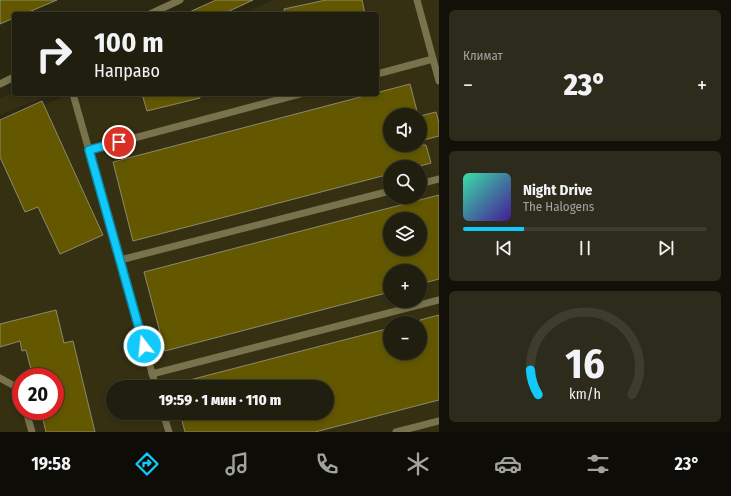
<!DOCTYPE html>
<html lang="ru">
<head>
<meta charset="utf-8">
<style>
	:root { --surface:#201e0e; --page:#2d2b1c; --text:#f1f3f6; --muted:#a2a29e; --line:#3d3c2e; --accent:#11cafa }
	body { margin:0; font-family:"Fira Sans Condensed",sans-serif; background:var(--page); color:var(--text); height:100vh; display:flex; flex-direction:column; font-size:15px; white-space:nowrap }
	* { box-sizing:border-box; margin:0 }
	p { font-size:13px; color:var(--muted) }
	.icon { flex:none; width:22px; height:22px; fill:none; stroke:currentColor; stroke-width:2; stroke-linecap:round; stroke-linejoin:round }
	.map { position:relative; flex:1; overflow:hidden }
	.side { display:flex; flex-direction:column; gap:10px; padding:10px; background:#121008; width:292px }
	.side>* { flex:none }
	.top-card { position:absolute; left:12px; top:12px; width:367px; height:84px; border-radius:4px; box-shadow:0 2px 6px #0003,0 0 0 1px var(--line); background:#201e0e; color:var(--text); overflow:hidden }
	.controls { position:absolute; left:383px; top:108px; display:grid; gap:8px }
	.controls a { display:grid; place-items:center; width:44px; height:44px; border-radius:50%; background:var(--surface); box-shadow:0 2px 6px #0003,0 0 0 1px var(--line); font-size:20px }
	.speed { position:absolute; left:12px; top:368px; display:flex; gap:8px; font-size:20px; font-weight:700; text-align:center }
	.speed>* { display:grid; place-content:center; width:52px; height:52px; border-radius:50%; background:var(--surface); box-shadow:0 2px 6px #0003,0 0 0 1px var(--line); line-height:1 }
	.speed .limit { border:6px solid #d22; background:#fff; color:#111 }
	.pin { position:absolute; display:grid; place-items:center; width:34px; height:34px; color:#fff; margin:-17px; border:2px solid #fff; border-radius:50%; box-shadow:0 1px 4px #0007 }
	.me { position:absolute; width:44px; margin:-22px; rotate:344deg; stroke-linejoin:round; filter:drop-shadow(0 0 3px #0008) }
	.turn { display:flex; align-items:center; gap:14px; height:84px; padding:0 16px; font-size:18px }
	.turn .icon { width:52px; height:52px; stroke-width:2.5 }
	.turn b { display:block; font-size:28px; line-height:34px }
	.big { font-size:30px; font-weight:800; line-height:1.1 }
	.side .card { flex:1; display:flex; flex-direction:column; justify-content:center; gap:6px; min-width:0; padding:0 14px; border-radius:6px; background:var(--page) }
	.side .dial { align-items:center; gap:0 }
	.dial svg { height:104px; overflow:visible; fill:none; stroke:var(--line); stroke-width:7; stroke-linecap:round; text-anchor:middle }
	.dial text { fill:var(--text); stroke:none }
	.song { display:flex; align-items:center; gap:12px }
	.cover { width:48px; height:48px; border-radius:6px; background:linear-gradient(135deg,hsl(160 70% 55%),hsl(260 70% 35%)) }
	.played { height:4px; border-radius:2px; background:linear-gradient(90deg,var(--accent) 25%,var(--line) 25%) }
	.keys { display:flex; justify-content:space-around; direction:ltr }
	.heat { display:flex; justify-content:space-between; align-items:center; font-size:22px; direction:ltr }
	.trip { position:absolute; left:106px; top:380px; width:228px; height:40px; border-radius:20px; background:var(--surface); box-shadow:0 2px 6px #0003,0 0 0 1px var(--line); font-weight:800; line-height:40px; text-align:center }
	.tab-bar { display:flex; height:64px; justify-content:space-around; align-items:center; background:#0d0c06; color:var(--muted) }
	.tab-bar .icon { width:28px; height:28px }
	.tab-bar .active { color:var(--accent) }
	.tab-bar b { font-size:18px; color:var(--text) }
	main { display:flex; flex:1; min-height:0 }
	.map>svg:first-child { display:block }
	.built { fill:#353012; fill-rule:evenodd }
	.building { fill:#635800; stroke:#8d8970; fill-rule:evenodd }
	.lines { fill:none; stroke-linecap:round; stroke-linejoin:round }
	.service { stroke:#78734d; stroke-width:7 }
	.route-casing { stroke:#0b83a2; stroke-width:10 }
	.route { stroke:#11cafa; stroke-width:7 }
</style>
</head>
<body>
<main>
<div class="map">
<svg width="439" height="432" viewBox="0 0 439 432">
	<rect width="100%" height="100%" fill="#2b2812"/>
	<g class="built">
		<path d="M273,0H439V432H0V125L68,94H377V14H242ZM390,115H420V145H390ZM390,167H420V197H390ZM390,219H420V249H390ZM390,271H420V301H390ZM390,323H420V353H390ZM21,377H55V411H21ZM113,387H327V413H113Z"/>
		<polygon points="14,92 14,94 51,94 0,115 0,98"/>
	</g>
	<g class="building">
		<polygon points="0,0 57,0 24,14 14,14 14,18 0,24"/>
		<polygon points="216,0 253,0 223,14 185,14"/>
		<polygon points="326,0 362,0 365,14 285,14 284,9"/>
		<polygon points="410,84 418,115 390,115 390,145 426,145 431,163 416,167 390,167 390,174 133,241 113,162"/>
		<polygon points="142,94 199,94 200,98 147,111"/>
		<polygon points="42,101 103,235 60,254 38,207 25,212 0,157 0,120"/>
		<polygon points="436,112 439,123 439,136 420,141 420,116"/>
		<path d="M439,195V279L420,284V271H390V292L165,351L144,272ZM390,219H420V249H390Z"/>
		<polygon points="56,310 64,343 73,341 95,432 46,432 41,411 55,411 55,377 33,377 26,350 22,351 20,341 0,347 0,324"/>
		<polygon points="439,315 439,400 315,432 185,432 180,413 327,413 327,387 179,387 178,383 390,328 390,353 420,353 420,320"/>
	</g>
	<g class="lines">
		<g class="service">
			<polyline points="417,0 439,81"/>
			<polyline points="150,14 180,0"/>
			<polyline points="377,74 433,59"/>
			<polyline points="0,84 14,77"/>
			<polyline points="73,94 156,387"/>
			<polyline points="89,150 300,94"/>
			<polyline points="420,184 439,179"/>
			<polyline points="120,260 390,191"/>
			<polyline points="152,374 439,300"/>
			<polyline points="0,378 20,389 21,391"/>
			<polyline points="26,411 32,432"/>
			<polyline points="163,413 169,432"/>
			<polyline points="396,432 439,421"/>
		</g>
	</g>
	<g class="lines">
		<g class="route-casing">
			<polyline id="route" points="119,142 89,150 144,346"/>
		</g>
		<use href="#route" class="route"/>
	</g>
</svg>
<div class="controls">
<a><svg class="icon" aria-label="sound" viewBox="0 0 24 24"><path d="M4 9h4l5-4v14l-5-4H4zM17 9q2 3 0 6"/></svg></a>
<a><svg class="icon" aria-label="search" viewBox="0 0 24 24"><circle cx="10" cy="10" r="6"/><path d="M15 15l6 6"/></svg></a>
<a><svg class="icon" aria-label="layers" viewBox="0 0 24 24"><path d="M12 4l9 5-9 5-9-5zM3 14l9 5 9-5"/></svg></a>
<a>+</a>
<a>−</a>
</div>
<div class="speed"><div class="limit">20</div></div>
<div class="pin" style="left:119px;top:142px;background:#d93025"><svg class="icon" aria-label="arrive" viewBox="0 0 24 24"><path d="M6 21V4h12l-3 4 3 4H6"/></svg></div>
<svg class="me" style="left:144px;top:346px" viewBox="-20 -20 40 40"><circle r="17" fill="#11cafa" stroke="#fff" stroke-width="3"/><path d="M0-11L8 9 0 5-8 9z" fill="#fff"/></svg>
<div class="trip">19:59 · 1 мин · 110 m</div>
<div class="top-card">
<div class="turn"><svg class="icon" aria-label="right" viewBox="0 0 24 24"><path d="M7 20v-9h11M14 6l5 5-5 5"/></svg><div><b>100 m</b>Направо</div></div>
</div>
</div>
<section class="side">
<div class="card"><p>Климат</p>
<div class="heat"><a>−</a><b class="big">23°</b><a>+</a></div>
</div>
<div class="card">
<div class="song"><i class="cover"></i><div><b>Night Drive</b><p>The Halogens</p></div></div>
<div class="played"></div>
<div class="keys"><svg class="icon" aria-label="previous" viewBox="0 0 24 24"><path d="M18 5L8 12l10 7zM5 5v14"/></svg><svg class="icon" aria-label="pause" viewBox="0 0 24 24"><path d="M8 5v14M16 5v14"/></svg><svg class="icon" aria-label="next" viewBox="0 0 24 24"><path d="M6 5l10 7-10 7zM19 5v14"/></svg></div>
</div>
<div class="card dial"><svg viewBox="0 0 100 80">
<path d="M14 69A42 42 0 1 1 86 69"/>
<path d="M14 69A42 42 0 0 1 8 50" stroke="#11cafa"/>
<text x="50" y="56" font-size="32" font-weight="700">16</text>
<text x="50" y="72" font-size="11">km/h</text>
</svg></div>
</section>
</main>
<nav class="tab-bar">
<b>19:58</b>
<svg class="icon active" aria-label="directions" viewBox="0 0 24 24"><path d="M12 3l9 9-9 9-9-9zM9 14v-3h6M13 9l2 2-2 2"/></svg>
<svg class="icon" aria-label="music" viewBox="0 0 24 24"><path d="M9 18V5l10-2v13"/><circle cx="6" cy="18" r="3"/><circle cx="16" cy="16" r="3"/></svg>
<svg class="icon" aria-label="phone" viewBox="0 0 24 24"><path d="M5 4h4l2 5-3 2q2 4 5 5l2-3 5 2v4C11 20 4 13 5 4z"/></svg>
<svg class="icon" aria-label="climate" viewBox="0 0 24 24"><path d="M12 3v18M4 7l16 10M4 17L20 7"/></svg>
<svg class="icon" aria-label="car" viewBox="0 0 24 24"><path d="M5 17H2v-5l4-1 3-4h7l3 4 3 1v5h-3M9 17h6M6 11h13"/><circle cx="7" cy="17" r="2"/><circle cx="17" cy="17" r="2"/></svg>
<svg class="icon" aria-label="filters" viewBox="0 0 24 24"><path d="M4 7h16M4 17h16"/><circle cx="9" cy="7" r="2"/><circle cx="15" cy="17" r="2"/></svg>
<b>23°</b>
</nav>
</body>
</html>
